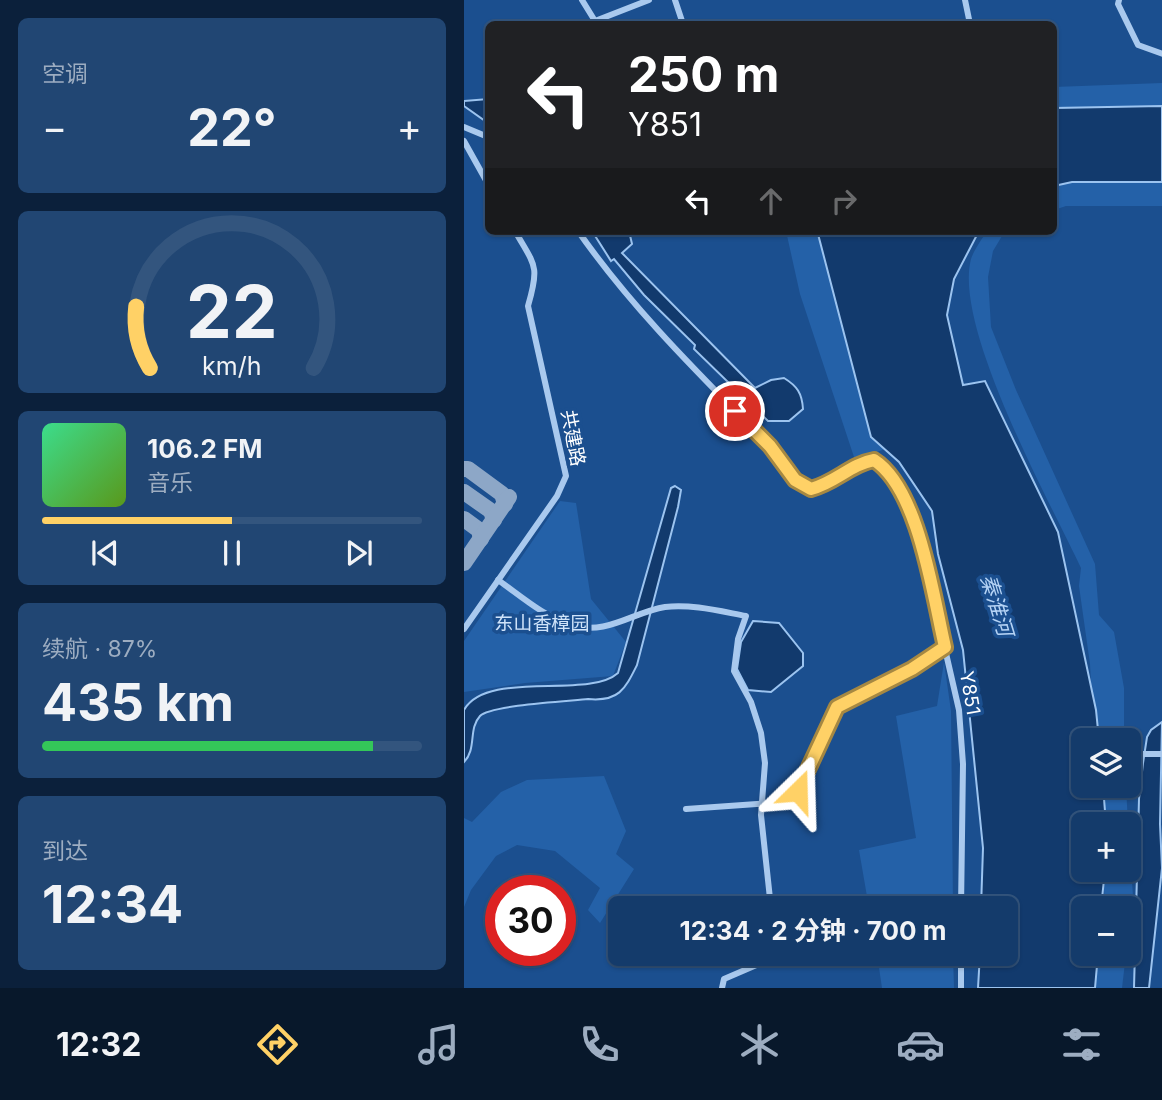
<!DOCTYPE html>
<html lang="zh">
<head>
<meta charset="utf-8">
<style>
	:root { --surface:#143b6b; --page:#214673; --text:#f1f3f6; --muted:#9dadc1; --line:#33557e; --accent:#ffd166 }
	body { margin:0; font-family:Inter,"Noto Sans SC",sans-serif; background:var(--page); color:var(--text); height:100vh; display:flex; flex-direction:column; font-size:26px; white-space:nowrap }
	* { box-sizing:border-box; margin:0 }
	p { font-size:23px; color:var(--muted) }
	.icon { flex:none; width:38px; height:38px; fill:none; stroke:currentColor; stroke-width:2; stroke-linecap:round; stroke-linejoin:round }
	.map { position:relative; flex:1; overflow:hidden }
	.details { display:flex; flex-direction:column; gap:18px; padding:18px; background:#0b203b; width:464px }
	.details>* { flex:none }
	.hud { position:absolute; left:21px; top:21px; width:572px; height:214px; border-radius:10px; box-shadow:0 2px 5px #0004,0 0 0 2px var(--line); background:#202124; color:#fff; overflow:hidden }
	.fabs { position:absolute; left:607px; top:728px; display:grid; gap:14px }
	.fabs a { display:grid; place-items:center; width:70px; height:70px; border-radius:10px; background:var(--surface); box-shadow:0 2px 5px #0004,0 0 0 2px var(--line); font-size:35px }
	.speed { position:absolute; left:21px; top:875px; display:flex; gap:14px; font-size:35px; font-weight:700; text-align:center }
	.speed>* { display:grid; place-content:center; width:91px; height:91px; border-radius:50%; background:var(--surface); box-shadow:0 2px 5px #0004,0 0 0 2px var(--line); line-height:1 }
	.speed .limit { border:10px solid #d22; background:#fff; color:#111 }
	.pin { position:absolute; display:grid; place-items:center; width:60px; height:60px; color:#fff; margin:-30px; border:4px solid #fff; border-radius:50%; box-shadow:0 2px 7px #0007 }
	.me { position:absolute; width:77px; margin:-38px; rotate:22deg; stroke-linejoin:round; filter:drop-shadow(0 0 5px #0008) }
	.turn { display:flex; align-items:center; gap:24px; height:147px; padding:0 28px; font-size:32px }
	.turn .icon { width:91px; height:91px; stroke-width:2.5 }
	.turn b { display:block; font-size:49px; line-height:60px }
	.lanes { display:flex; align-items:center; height:66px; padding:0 28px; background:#0003; justify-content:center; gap:35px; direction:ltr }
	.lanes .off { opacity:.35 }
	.big { font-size:52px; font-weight:700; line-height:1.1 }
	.details .tile { flex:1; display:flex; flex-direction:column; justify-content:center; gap:10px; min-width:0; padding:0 24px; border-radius:10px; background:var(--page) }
	.details .dial { align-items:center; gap:0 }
	.dial svg { height:182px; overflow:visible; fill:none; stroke:var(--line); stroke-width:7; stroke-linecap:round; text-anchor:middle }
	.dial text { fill:var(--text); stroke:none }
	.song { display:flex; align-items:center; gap:21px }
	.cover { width:84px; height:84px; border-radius:10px; background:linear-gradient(135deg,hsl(150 70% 55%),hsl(90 70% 35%)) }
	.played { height:7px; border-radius:4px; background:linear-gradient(90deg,var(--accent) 50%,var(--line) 50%) }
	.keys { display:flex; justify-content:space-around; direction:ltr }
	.heat { display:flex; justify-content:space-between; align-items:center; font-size:38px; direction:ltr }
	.charge { height:10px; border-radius:5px; background:linear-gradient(90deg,#34c759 87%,var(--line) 0) }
	.trip { position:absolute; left:144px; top:896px; width:410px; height:70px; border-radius:10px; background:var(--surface); box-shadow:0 2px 5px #0004,0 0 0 2px var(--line); font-weight:700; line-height:70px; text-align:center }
	.tabs { display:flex; height:112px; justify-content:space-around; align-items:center; background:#08182b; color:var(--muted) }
	.tabs .icon { width:49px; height:49px }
	.tabs .active { color:var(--accent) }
	.tabs b { font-size:32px; color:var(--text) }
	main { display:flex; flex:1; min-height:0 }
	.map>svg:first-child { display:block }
	.green { fill:#2461a8 }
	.water { fill:#123a6d; stroke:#9cc4f0; stroke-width:2 }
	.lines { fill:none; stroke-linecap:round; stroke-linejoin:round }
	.taxiway { stroke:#8da7c7; stroke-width:16 }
	.minor { stroke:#a9c9ee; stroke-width:6 }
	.route-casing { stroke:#a68842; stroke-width:18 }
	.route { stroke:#ffd166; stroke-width:12 }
	.labels { text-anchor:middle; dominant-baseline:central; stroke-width:7; stroke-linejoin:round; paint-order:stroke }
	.street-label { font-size:19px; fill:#fff; stroke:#1b4f8f }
	.park-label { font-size:19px; fill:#cfe3fa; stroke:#1b4f8f }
	.water-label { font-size:21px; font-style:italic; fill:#b5d3f5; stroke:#1b4f8f }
</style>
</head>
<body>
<main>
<section class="details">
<div class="tile"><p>空调</p>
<div class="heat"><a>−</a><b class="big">22°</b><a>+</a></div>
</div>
<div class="tile dial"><svg viewBox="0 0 100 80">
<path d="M14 69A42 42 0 1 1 86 69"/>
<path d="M14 69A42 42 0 0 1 8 42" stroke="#ffd166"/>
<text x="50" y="56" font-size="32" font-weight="700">22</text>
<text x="50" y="72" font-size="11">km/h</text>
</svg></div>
<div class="tile">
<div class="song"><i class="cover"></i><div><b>106.2 FM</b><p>音乐</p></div></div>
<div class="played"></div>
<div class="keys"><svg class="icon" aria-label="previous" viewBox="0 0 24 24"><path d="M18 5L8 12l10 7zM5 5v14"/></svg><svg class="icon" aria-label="pause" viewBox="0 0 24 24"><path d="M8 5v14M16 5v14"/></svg><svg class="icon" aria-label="next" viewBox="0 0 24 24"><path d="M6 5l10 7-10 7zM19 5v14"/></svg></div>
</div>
<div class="tile"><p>续航 · 87%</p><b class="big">435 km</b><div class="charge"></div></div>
<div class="tile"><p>到达</p><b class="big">12:34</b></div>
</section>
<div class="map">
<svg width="699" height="988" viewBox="0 0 699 988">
	<rect width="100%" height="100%" fill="#1b4f8f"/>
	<g class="green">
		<polygon points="698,83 698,206 602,206 590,210 590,87"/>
		<polygon points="322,231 361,231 355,235 407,437 421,449 391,460 336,294"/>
		<path d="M523,231H541L529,251L524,277L527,327L552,390L631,564L635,615L650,632L660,688V740H630L626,664L615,586L617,568C586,502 489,327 507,259C510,250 518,239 523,231Z"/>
		<polygon points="96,501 112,503 127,599 162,642 149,676 61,683 0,692 0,641"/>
		<polygon points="480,662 487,711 489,908 405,908 395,850 452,838 432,716 473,706"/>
		<polygon points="140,776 162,831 152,854 170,869 136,923 124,910 136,888 91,851 53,845 32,856 7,890 0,907 0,818 8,822 37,792 63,780"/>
		<polygon points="633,786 662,786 664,824 636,824"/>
		<polygon points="665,840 669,896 665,931 665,908 641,908 639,870 665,870"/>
		<polygon points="413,954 489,954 490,988 418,988"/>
		<polygon points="629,954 662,954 658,988 627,988"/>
	</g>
	<g class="water">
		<polygon points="24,99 24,123 0,106 0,101"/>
		<polygon points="698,106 698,182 608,182 590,186 590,108"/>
		<path d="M128,231H165L168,244L158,253L291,388L307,380L320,378C333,386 338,393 339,409L325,421H304L230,349L231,345L180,295L150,259L147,261Z"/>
		<polygon points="361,231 515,231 490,279 483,315 499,385 521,381 594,532 632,710 635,740 620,740 620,786 639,786 642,824 620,824 620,870 641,870 637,908 620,908 620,954 634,954 631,988 514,988 516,954 541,954 541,908 517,908 519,848 499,650 474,554 468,511 435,462 407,437 354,234"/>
		<path d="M211,486L217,490L214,507L173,665C161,689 155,702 124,699C106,701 26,705 16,716C4,729 13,749 0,762V710C23,669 124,700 154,673L207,488Z"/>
		<polygon points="289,621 315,623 339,653 339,666 307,692 284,690 273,669 277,642"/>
		<polygon points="698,722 696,824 698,868 685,988 670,988 675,799 679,763 683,737 687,730"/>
	</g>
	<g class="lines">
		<g class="taxiway">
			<polyline points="0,469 4,469 38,494 41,504"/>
			<polyline points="0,492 27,511 30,520"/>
			<polyline points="0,519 15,530 17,539"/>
			<polyline points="0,563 45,497"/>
		</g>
		<g class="minor">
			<polyline points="118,0 131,21 185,0"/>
			<polyline points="211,0 219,24"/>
			<polyline points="501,0 506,24"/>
			<polyline points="655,0 654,4 674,45 699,54"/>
			<polyline points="0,127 24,137"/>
			<polyline points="0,141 24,184"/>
			<path d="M114,231C167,307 234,373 299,439C317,457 325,477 347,489C371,483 387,464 410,460L422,467L453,527L495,710L499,764L497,908"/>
			<path d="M34,580C57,596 80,617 108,625C142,636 169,612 201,607C228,604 255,611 282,616L274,639L270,671L287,702L297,733L301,763L297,815L307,908"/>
			<path d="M0,629L93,496L102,476L64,306C76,265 71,266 51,231"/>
			<polyline points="667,754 699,754"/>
			<polyline points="222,809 307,803 325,798 334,791 343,767 373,707 448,669 481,647"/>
			<polyline points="258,988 260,979 311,957 311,954"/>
			<polyline points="497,988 497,954"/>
		</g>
	</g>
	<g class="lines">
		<g class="route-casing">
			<path id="route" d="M271,411L306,446L331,480L347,489C371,483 387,464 410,460C455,489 469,596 481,647L448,669L373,707L334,791"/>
		</g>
		<use href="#route" class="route"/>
	</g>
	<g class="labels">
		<g class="street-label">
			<text transform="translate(109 438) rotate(79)">共建路</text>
			<text transform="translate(506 693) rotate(80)">Y851</text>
		</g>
		<g class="park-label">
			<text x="78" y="623">东山香樟园</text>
		</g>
		<g class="water-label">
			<text transform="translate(533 605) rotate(73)">秦淮河</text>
		</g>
	</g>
</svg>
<div class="fabs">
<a><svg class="icon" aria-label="layers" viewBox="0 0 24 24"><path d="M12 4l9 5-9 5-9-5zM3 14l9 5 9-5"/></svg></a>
<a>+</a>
<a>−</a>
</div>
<div class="speed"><div class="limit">30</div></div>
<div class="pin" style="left:271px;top:411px;background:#d93025"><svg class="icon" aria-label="arrive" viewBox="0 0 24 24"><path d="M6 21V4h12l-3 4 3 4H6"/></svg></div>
<svg class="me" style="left:334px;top:791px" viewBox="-20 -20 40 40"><path d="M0-17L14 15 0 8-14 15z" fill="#ffd166" stroke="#fff" stroke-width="4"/></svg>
<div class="trip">12:34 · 2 分钟 · 700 m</div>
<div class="hud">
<div class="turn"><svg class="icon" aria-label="left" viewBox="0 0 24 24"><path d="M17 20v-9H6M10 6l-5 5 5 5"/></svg><div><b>250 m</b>Y851</div></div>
<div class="lanes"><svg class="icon" aria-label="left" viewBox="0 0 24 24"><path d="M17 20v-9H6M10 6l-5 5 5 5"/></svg><svg class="icon off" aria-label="ahead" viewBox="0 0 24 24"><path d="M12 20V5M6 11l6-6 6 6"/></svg><svg class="icon off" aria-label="right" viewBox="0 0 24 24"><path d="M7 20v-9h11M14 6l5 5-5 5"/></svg></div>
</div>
</div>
</main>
<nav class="tabs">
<b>12:32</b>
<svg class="icon active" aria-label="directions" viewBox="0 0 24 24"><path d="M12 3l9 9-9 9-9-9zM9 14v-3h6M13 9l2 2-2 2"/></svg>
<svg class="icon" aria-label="music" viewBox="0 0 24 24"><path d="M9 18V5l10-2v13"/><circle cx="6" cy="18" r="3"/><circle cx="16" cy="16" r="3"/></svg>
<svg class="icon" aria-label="phone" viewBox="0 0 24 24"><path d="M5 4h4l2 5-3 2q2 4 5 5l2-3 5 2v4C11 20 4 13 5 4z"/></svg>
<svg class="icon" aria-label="climate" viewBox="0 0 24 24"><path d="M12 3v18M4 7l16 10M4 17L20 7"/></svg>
<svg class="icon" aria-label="car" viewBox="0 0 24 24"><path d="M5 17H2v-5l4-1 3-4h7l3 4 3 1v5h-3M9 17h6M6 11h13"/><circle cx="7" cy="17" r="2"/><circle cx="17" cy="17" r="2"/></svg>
<svg class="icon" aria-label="filters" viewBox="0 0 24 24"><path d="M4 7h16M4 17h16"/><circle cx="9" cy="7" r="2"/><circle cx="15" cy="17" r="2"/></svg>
</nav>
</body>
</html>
